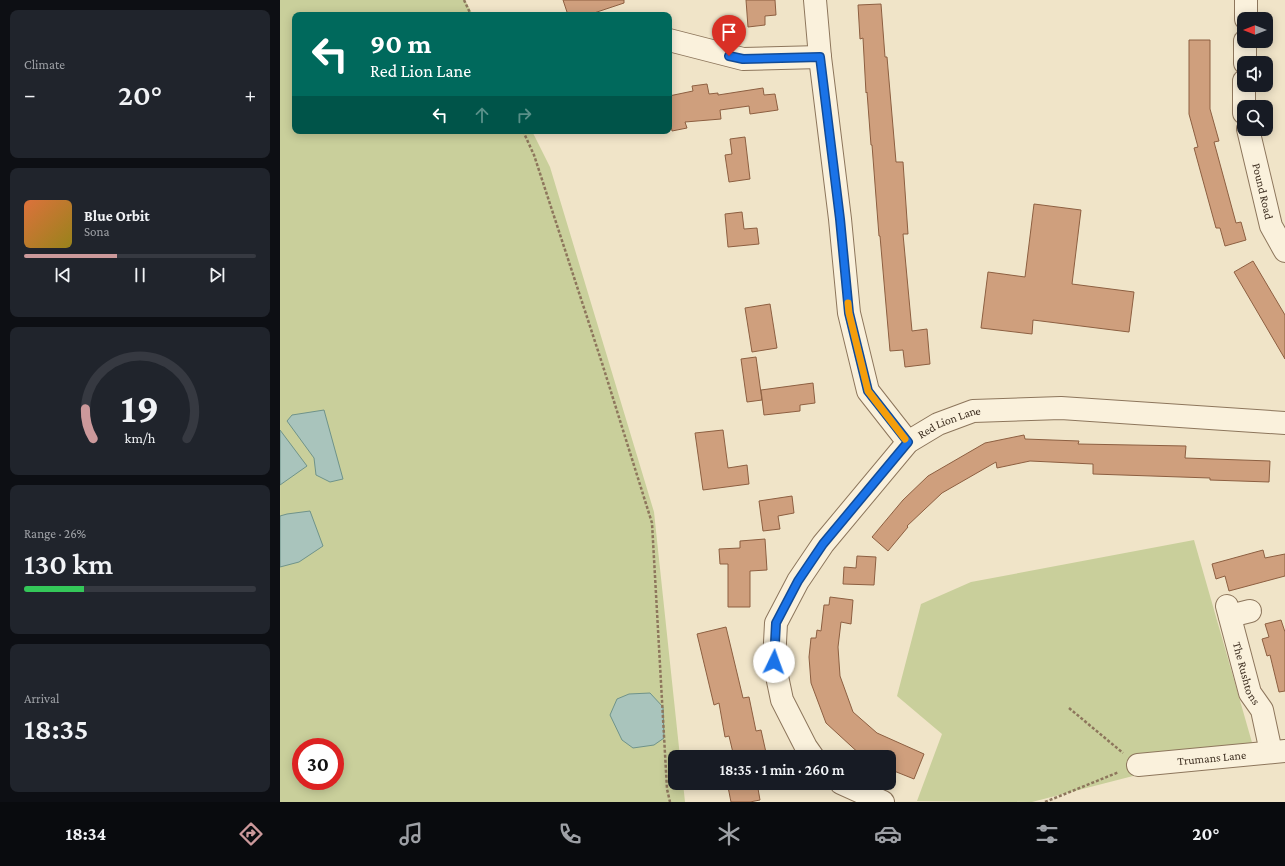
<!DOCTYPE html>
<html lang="en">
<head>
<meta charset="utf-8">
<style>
	:root { --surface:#171b24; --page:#20242c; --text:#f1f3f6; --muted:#9ea1a6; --line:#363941; --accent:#cc999b }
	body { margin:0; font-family:"Crimson Pro",serif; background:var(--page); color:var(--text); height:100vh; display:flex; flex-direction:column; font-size:15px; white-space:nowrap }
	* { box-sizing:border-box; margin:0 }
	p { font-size:13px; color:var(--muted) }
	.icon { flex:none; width:22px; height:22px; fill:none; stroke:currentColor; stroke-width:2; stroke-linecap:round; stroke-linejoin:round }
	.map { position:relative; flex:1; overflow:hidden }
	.sheet { display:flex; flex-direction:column; gap:10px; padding:10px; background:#0d0f14; width:280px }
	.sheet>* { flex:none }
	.banner { position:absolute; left:12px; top:12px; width:380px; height:122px; border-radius:8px; box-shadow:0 2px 10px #0003; background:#00695c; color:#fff; overflow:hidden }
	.needle { width:26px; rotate:270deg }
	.tools { position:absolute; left:957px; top:12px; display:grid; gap:8px }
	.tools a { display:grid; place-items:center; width:36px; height:36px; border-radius:8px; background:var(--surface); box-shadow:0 2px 10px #0003; font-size:20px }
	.speed { position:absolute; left:12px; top:738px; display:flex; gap:8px; font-size:20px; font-weight:700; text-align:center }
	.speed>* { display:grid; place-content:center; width:52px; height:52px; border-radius:50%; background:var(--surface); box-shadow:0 2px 10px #0003; line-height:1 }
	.speed .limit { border:6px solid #d22; background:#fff; color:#111 }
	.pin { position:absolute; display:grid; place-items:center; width:34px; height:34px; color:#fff; margin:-41px -17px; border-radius:50% 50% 50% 0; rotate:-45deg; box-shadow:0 0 4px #0007 }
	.pin .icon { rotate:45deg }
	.me { position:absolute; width:44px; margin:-22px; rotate:3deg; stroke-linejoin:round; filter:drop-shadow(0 0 3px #0008) }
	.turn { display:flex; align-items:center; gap:14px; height:84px; padding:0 12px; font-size:18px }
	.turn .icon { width:52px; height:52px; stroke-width:2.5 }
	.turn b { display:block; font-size:28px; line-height:34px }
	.lanes { display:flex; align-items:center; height:38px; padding:0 12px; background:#0003; justify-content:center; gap:20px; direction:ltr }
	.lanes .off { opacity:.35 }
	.big { font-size:30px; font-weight:600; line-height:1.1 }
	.sheet .card { flex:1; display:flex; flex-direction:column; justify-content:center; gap:6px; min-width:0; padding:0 14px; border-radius:8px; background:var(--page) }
	.sheet .dial { align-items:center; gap:0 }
	.dial svg { height:104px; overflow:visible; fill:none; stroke:var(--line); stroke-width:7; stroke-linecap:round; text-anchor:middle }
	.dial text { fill:var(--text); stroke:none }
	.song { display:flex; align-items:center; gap:12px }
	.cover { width:48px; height:48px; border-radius:6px; background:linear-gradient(135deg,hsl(20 70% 55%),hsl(50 70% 35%)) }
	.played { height:4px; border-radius:2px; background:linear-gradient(90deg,var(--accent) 40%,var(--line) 40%) }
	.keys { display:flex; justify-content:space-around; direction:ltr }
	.heat { display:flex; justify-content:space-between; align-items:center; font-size:22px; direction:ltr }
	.charge { height:6px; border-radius:3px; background:linear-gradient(90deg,#34c759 26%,var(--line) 0) }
	.trip { position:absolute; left:388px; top:750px; width:228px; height:40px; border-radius:8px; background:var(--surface); box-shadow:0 2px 10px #0003; font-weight:600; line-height:40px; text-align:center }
	.tab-bar { display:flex; height:64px; justify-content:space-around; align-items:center; background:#090b0e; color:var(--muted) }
	.tab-bar .icon { width:28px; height:28px }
	.tab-bar .on { color:var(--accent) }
	.tab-bar b { font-size:18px; color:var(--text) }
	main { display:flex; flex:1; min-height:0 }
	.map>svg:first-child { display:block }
	.green { fill:#c9cf9b; fill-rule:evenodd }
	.water { fill:#a9c4bc; stroke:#6f938a }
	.building { fill:#cf9f7d; stroke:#8d5f41 }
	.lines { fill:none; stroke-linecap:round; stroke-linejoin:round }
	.minor-casing { stroke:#8d765c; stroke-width:24 }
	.path { stroke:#8d765c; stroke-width:2.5; stroke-dasharray:3 2; stroke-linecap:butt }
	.minor { stroke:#faf1dc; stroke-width:22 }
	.route-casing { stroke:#114b97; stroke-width:10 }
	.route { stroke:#1a73e8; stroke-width:7 }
	.slow { stroke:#f59e0b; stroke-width:7 }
	.labels { text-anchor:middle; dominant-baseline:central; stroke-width:4; stroke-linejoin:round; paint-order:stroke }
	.street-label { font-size:12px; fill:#3d2e20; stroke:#f7eed8 }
</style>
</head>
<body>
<main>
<section class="sheet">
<div class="card"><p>Climate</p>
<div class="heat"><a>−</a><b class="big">20°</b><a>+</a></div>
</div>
<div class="card">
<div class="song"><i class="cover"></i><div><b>Blue Orbit</b><p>Sona</p></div></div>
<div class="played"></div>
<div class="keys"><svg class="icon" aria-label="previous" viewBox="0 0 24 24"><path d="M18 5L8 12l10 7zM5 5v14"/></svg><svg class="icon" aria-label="pause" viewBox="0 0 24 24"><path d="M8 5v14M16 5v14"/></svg><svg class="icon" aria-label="next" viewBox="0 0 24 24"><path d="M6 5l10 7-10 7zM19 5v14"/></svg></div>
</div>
<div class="card dial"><svg viewBox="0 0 100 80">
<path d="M14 69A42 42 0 1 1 86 69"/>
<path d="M14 69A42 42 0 0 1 8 46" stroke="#cc999b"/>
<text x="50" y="56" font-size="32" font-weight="700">19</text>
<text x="50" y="72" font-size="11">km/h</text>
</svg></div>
<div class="card"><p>Range · 26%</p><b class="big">130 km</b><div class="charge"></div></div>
<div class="card"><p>Arrival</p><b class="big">18:35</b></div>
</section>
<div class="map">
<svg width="1005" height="802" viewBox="0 0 1005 802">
	<rect width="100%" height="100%" fill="#f0e4c8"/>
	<g class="green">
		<path d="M0,0H185L193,15H15V131H252L270,167L374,512L400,757H395V783H403L405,802H0ZM21,747H55V781H21Z"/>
		<polygon points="914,540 973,746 849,758 853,776 752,802 637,801 662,734 617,696 641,604 691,582"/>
	</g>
	<g class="water">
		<polygon points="44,410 63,479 50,482 36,475 34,458 7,421 12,415"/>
		<polygon points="0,430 27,466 0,485"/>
		<polygon points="30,511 43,546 19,562 0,567 0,516 7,514"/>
		<polygon points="370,693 383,707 384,738 374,745 353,748 342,740 330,715 337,699 349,694"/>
	</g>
	<g class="building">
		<polygon points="283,0 344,0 344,3 308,15 288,15"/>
		<polygon points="466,0 495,0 496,15 485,16 485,25 468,27"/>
		<polygon points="601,4 605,57 607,57 616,162 623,162 628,234 623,234 632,331 647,329 650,364 625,367 623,350 610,351 600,236 599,236 592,145 591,145 587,92 586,93 583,38 580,39 578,5"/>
		<polygon points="909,40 930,40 930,109 939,141 934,142 956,223 961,222 966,240 945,246 940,228 936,228 914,148 918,147 909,114"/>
		<polygon points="427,84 429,94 438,93 438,95 483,88 484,95 495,94 498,110 470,114 469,106 440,110 441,119 405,122 407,128 392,131 389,115 389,96 413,91 412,86"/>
		<polygon points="465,137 470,179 449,182 445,155 452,154 450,139"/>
		<polygon points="754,204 801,210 792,284 854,292 849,332 753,320 752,334 701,328 708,272 745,277"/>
		<polygon points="462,212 464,229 477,228 479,244 448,247 445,214"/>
		<polygon points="973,261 1005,315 1005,359 954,272"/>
		<polygon points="490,304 497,348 472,352 465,308"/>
		<polygon points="476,357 482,400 467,402 461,359"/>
		<polygon points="533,383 535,403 520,405 520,411 484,415 481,390"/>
		<polygon points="443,430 448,468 467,465 469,484 423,490 415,433"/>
		<polygon points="744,435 745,439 799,441 798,444 906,446 905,458 990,461 989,482 930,480 930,478 813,474 813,464 750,461 717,468 716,462 662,493 627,526 628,527 608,551 592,537 623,500 648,476 705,443"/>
		<polygon points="512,496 514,513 498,516 500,529 483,531 479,501"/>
		<polygon points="485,539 487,570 470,571 470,607 448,607 448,564 440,564 439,549 460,548 460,541"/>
		<polygon points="983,550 985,558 1005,554 1005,576 949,591 945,576 936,579 932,564"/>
		<polygon points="577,556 596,557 594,585 563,584 564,567 576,568"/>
		<polygon points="550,597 573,600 571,624 561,622 558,647 560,676 573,712 597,733 644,754 634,779 609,769 609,757 583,757 546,723 531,683 529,657 531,638 536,638 537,630 541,631 544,605 549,605"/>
		<polygon points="1001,620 1005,632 1005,691 999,692 990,655 987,656 982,639 989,637 985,624"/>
		<polygon points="446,627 463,698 469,697 476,731 481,730 487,757 454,757 449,736 445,737 439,703 434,705 417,634"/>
		<polygon points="464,783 477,783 480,800 470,802 451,802 448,787"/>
	</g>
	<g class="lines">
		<g class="minor-casing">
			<g id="minor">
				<polyline points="535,0 540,57 560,219 569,313 588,391 628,442"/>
				<polyline points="966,19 966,0"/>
				<polyline points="389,40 463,59 540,57"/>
				<polyline points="965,63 965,41"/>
				<polyline points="964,81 964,113"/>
				<path id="s1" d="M968,129L991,226L1005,251"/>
				<path id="s2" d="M947,606L970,693L982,710L991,752"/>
				<polyline points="950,616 970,611"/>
				<path id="s3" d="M533,757L526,747L502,700L494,662L496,623L518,581L543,544L628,442L658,424L693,411L781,408L1005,423"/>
				<path id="s4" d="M858,765L1005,751"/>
				<polyline points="561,783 603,802"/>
			</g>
		</g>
		<g class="path">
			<polyline points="184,0 191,15"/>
			<polyline points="243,131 254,155 322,363 372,523 387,789 390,802"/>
			<polyline points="789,708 843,753"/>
			<polyline points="765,802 839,772"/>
		</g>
		<use href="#minor" class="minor"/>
	</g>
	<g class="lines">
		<g class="route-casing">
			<polyline id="route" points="449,56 463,59 540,57 560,219 569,313 588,391 628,442 543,544 518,581 496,623 494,662"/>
		</g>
		<use href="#route" class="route"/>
		<polyline class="slow" points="568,303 569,313 588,391 625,439"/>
	</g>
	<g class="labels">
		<g class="street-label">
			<text stroke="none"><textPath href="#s1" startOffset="64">Pound Road</textPath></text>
			<text stroke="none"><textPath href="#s3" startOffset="414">Red Lion Lane</textPath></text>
			<text stroke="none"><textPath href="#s2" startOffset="70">The Rushtons</textPath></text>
			<text stroke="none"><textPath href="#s4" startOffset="74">Trumans Lane</textPath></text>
		</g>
	</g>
</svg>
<div class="tools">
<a><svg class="needle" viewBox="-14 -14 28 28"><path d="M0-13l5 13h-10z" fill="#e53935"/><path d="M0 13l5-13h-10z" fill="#9ea1a6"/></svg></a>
<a><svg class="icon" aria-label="sound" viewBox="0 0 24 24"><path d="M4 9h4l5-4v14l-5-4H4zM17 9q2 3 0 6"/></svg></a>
<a><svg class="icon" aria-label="search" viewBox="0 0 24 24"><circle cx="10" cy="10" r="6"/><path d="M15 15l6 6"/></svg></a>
</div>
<div class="speed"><div class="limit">30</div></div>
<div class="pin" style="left:449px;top:56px;background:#d93025"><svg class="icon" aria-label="arrive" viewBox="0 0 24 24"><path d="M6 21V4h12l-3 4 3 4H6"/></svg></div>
<svg class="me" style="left:494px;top:662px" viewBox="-20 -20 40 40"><circle r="19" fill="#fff"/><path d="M0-13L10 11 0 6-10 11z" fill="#1a73e8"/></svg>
<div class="trip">18:35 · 1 min · 260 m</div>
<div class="banner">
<div class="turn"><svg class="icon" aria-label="left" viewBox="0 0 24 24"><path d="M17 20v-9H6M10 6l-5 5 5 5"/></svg><div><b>90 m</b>Red Lion Lane</div></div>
<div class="lanes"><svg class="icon" aria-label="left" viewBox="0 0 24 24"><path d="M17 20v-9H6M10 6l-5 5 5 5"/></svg><svg class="icon off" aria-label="ahead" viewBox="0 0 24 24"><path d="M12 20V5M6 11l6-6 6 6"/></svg><svg class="icon off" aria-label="right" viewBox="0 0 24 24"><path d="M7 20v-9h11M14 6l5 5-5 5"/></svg></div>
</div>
</div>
</main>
<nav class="tab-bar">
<b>18:34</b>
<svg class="icon on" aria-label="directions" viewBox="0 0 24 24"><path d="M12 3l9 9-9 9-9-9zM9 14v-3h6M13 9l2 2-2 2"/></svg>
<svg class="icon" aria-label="music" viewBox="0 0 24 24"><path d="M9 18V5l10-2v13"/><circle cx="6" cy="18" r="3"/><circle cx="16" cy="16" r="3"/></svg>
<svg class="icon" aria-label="phone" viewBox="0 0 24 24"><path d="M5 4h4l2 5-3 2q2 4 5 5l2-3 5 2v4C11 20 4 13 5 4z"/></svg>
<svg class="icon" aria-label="climate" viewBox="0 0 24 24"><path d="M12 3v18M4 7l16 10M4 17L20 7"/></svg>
<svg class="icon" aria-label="car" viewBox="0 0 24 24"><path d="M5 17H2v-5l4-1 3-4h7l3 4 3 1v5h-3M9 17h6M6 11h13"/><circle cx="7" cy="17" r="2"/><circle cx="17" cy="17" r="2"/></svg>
<svg class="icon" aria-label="filters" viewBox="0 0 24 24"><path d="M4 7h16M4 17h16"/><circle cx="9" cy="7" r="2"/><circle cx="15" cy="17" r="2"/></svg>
<b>20°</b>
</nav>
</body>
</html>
